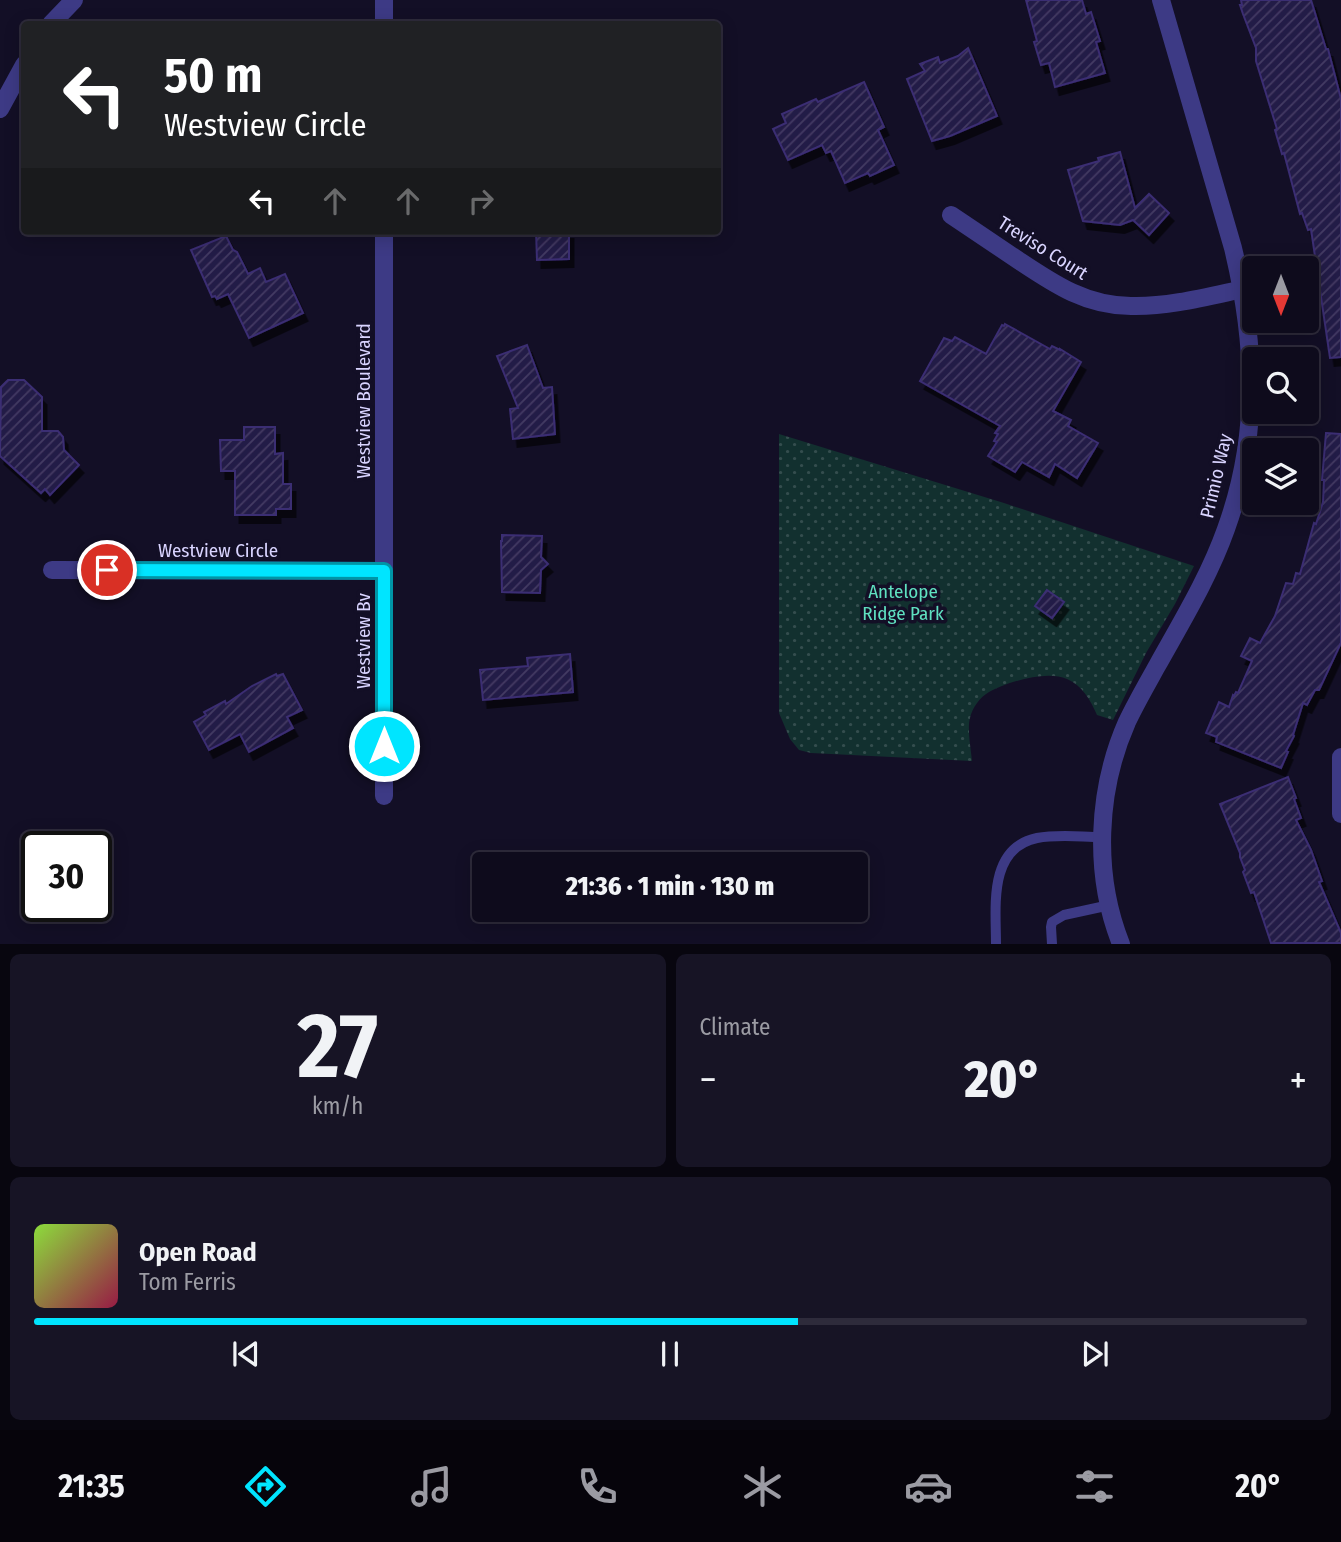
<!DOCTYPE html>
<html lang="en">
<head>
<meta charset="utf-8">
<style>
	:root { --surface:#0e0b1c; --page:#171425; --text:#f1f3f6; --muted:#9b9ba3; --line:#2e2b3b; --accent:#00e5ff }
	body { margin:0; font-family:"Fira Sans Condensed",sans-serif; background:var(--page); color:var(--text); height:100vh; display:flex; flex-direction:column; font-size:26px; white-space:nowrap }
	* { box-sizing:border-box; margin:0 }
	p { font-size:23px; color:var(--muted) }
	.icon { flex:none; width:38px; height:38px; fill:none; stroke:currentColor; stroke-width:2; stroke-linecap:round; stroke-linejoin:round }
	.map { position:relative; height:944px; overflow:hidden }
	.side { display:flex; flex-direction:column; gap:10px; padding:10px; background:#08060f; flex:1 }
	.side>* { flex:none }
	.hud { position:absolute; left:21px; top:21px; width:700px; height:214px; border-radius:7px; box-shadow:0 4px 18px #0003,0 0 0 2px var(--line); background:#202124; color:#fff; overflow:hidden }
	.needle { width:46px; rotate:180deg }
	.tools { position:absolute; left:1242px; top:256px; display:grid; gap:14px }
	.tools a { display:grid; place-items:center; width:77px; height:77px; border-radius:7px; background:var(--surface); box-shadow:0 4px 18px #0003,0 0 0 2px var(--line); font-size:35px }
	.speed { position:absolute; left:21px; top:831px; display:flex; gap:14px; font-size:35px; font-weight:700; text-align:center }
	.speed>* { display:grid; place-content:center; width:91px; height:91px; border-radius:50%; background:var(--surface); box-shadow:0 4px 18px #0003,0 0 0 2px var(--line); line-height:1 }
	.speed .limit { border:4px solid #111; border-radius:10px; background:#fff; color:#111 }
	.pin { position:absolute; display:grid; place-items:center; width:60px; height:60px; color:#fff; margin:-30px; border:4px solid #fff; border-radius:50%; box-shadow:0 2px 7px #0007 }
	.me { position:absolute; width:77px; margin:-38px; rotate:0deg; stroke-linejoin:round; filter:drop-shadow(0 0 5px #0008) }
	.turn { display:flex; align-items:center; gap:24px; height:147px; padding:0 28px; font-size:32px }
	.turn .icon { width:91px; height:91px; stroke-width:2.5 }
	.turn b { display:block; font-size:49px; line-height:60px }
	.lanes { display:flex; align-items:center; height:66px; padding:0 28px; background:#0003; justify-content:center; gap:35px; direction:ltr }
	.lanes .off { opacity:.35 }
	.big { font-size:52px; font-weight:800; line-height:1.1 }
	.side .widget { flex:1; display:flex; flex-direction:column; justify-content:center; gap:10px; min-width:0; padding:0 24px; border-radius:10px; background:var(--page) }
	.side .dial { align-items:center; gap:0 }
	.dial b { font-size:91px; line-height:1 }
	.song { display:flex; align-items:center; gap:21px }
	.cover { width:84px; height:84px; border-radius:10px; background:linear-gradient(135deg,hsl(90 70% 55%),hsl(340 70% 35%)) }
	.played { height:7px; border-radius:4px; background:linear-gradient(90deg,var(--accent) 60%,var(--line) 60%) }
	.keys { display:flex; justify-content:space-around; direction:ltr }
	.heat { display:flex; justify-content:space-between; align-items:center; font-size:38px; direction:ltr }
	.side .tiles { flex:1; display:grid; gap:10px; grid-template-columns:1fr 1fr }
	.widget:last-child { grid-column:span 2 }
	.trip { position:absolute; left:472px; top:852px; width:396px; height:70px; border-radius:7px; background:var(--surface); box-shadow:0 4px 18px #0003,0 0 0 2px var(--line); font-weight:800; line-height:70px; text-align:center }
	.menu { display:flex; height:112px; justify-content:space-around; align-items:center; background:#06040b; color:var(--muted) }
	.menu .icon { width:49px; height:49px }
	.menu .current { color:var(--accent) }
	.menu b { font-size:32px; color:var(--text) }
	.map>svg:first-child { display:block }
	.park { fill:url(#park-dots) }
	.building { fill:url(#building-hatch); stroke:#3b2d73; stroke-width:2; filter:url(#shadow) }
	.lines { fill:none; stroke-linecap:round; stroke-linejoin:round }
	.service { stroke:#3d3a85; stroke-width:10 }
	.minor { stroke:#3d3a85; stroke-width:18 }
	.tertiary { stroke:#3d3a85; stroke-width:18 }
	.route-casing { stroke:#0095a6; stroke-width:18 }
	.route { stroke:#00e5ff; stroke-width:12 }
	.labels { text-anchor:middle; dominant-baseline:central; stroke-width:7; stroke-linejoin:round; paint-order:stroke }
	.street-label { font-size:19px; fill:#d9d4ff; stroke:#130f26 }
	.park-label { font-size:19px; fill:#5fe0c0; stroke:#130f26 }
</style>
</head>
<body>
<div class="map">
<svg width="1341" height="944" viewBox="0 0 1341 944">
	<defs>
		<pattern id="park-dots" width="8" height="8" patternUnits="userSpaceOnUse" patternTransform="scale(1.75)"><rect width="8" height="8" fill="#12302f"/><path d="M2 2h.1M6 6h.1" fill="none" stroke="#344d4e" stroke-width="1.8" stroke-linecap="round"/></pattern>
		<pattern id="building-hatch" width="6" height="6" patternUnits="userSpaceOnUse" patternTransform="scale(1.75)"><rect width="6" height="6" fill="#241b47"/><path d="M-1 1l2-2M0 6l6-6M5 7l2-2" fill="none" stroke="#433b63"/></pattern>
		<filter id="shadow"><feDropShadow dx="4.5" dy="8" stdDeviation="0" flood-color="#0009"/></filter>
	</defs>
	<rect width="100%" height="100%" fill="#130f26"/>
	<path class="park" d="M779,434L1004,503L1194,566L1175,604L1146,653L1113,720L1097,715C1091,701 1082,685 1067,679C1046,670 1007,682 989,692C980,697 972,708 970,718C967,728 971,750 972,761L811,753L799,750L790,739L779,713Z"/>
	<g class="building">
		<polygon points="1026,0 1082,0 1086,14 1091,12 1100,41 1096,42 1105,73 1055,87 1049,63 1041,65 1034,42 1037,41"/>
		<polygon points="1241,0 1311,0 1326,49 1328,49 1341,99 1341,357 1330,358 1311,229 1308,230 1302,213 1300,214 1284,153 1282,154 1275,130 1277,129 1256,61 1256,48 1243,14 1240,5 1242,5"/>
		<polygon points="968,48 997,116 950,136 932,141 907,79 925,71 920,64 938,57 940,63 958,56"/>
		<polygon points="864,82 884,127 878,130 894,165 870,176 868,173 845,183 831,151 826,153 822,145 788,160 773,129 786,123 782,114 816,99 818,102"/>
		<polygon points="1120,152 1135,208 1149,194 1169,213 1149,235 1133,220 1120,225 1083,221 1068,170 1099,161 1098,158"/>
		<polygon points="536,231 569,231 569,259 537,260"/>
		<polygon points="226,236 233,250 237,252 248,274 260,268 266,282 285,274 303,313 249,338 228,294 217,299 215,296 212,297 191,250"/>
		<polygon points="1005,324 1050,349 1052,346 1060,350 1060,349 1081,362 1053,411 1071,420 1068,426 1098,443 1077,478 1055,464 1049,477 1022,462 1015,472 988,456 997,442 994,441 998,434 995,433 1000,426 920,381 944,338 952,341 955,337 986,354 1002,325 1004,326"/>
		<polygon points="527,345 543,388 552,387 555,434 513,439 510,409 518,408 497,356"/>
		<polygon points="8,380 24,380 42,397 42,431 58,431 63,437 64,450 79,465 50,495 45,489 41,493 0,456 1,387"/>
		<polygon points="244,427 275,427 275,454 283,453 283,484 291,484 291,509 276,509 276,515 235,515 235,471 221,471 220,440 244,440"/>
		<polygon points="1326,433 1341,434 1341,643 1319,690 1315,690 1307,705 1303,703 1293,735 1294,736 1286,751 1288,752 1281,768 1216,742 1217,737 1206,733 1219,702 1229,707 1233,695 1234,696 1236,692 1238,693 1252,661 1241,656 1250,638 1260,643 1275,616 1286,583 1293,584 1296,573 1300,574 1314,523 1316,524 1323,502 1324,480 1322,480"/>
		<polygon points="502,535 542,536 541,557 548,564 541,570 540,593 502,592 501,541 502,541"/>
		<polygon points="1047,590 1064,602 1052,618 1035,606"/>
		<polygon points="570,654 573,692 483,700 480,670 528,666 527,658"/>
		<polygon points="276,674 277,676 283,674 302,710 287,717 293,728 249,752 240,734 209,750 194,722 206,715 204,712 225,701 226,704 252,686"/>
		<polygon points="1288,777 1296,798 1294,799 1301,818 1296,820 1311,850 1322,881 1319,882 1341,933 1341,943 1271,943 1254,892 1251,893 1243,872 1245,870 1240,857 1240,853 1220,804"/>
	</g>
	<g class="lines">
		<g class="service">
			<path d="M996,944C996,907 988,848 1037,838C1058,834 1081,837 1102,837"/>
			<polyline points="1052,944 1051,927 1052,922 1064,915 1110,905"/>
		</g>
		<g class="minor">
			<polyline points="51,24 74,0"/>
			<polyline points="384,24 384,0"/>
			<polyline points="0,109 24,65"/>
			<path d="M951,215C973,230 996,245 1018,260C1054,284 1086,306 1131,306C1168,307 1206,297 1243,289"/>
			<polyline points="52,570 384,571"/>
			<polyline points="1341,757 1341,814"/>
			<polyline points="384,796 384,231"/>
		</g>
		<path class="tertiary" d="M1121,944C1093,874 1097,790 1127,722C1136,703 1147,684 1157,666C1182,621 1209,577 1226,529C1260,435 1256,344 1233,248L1161,0"/>
	</g>
	<g class="lines">
		<g class="route-casing">
			<polyline id="route" points="107,570 384,571 384,746"/>
		</g>
		<use href="#route" class="route"/>
	</g>
	<g class="labels">
		<g class="street-label">
			<text transform="translate(1043 248) rotate(32)">Treviso Court</text>
			<text transform="translate(363 401) rotate(-90)">Westview Boulevard</text>
			<text transform="translate(1216 476) rotate(-77)">Primio Way</text>
			<text x="218" y="550">Westview Circle</text>
			<text transform="translate(363 641) rotate(-90)">Westview Bv</text>
		</g>
		<g class="park-label">
			<text x="903" y="591">Antelope<tspan x="903" dy="22">Ridge Park</tspan></text>
		</g>
	</g>
</svg>
<div class="tools">
<a><svg class="needle" viewBox="-14 -14 28 28"><path d="M0-13l5 13h-10z" fill="#e53935"/><path d="M0 13l5-13h-10z" fill="#9b9ba3"/></svg></a>
<a><svg class="icon" aria-label="search" viewBox="0 0 24 24"><circle cx="10" cy="10" r="6"/><path d="M15 15l6 6"/></svg></a>
<a><svg class="icon" aria-label="layers" viewBox="0 0 24 24"><path d="M12 4l9 5-9 5-9-5zM3 14l9 5 9-5"/></svg></a>
</div>
<div class="speed"><div class="limit">30</div></div>
<div class="pin" style="left:107px;top:570px;background:#d93025"><svg class="icon" aria-label="arrive" viewBox="0 0 24 24"><path d="M6 21V4h12l-3 4 3 4H6"/></svg></div>
<svg class="me" style="left:384px;top:746px" viewBox="-20 -20 40 40"><circle r="17" fill="#00e5ff" stroke="#fff" stroke-width="3"/><path d="M0-11L8 9 0 5-8 9z" fill="#fff"/></svg>
<div class="trip">21:36 · 1 min · 130 m</div>
<div class="hud">
<div class="turn"><svg class="icon" aria-label="left" viewBox="0 0 24 24"><path d="M17 20v-9H6M10 6l-5 5 5 5"/></svg><div><b>50 m</b>Westview Circle</div></div>
<div class="lanes"><svg class="icon" aria-label="left" viewBox="0 0 24 24"><path d="M17 20v-9H6M10 6l-5 5 5 5"/></svg><svg class="icon off" aria-label="ahead" viewBox="0 0 24 24"><path d="M12 20V5M6 11l6-6 6 6"/></svg><svg class="icon off" aria-label="ahead" viewBox="0 0 24 24"><path d="M12 20V5M6 11l6-6 6 6"/></svg><svg class="icon off" aria-label="right" viewBox="0 0 24 24"><path d="M7 20v-9h11M14 6l5 5-5 5"/></svg></div>
</div>
</div>
<section class="side">
<div class="tiles">
<div class="widget dial"><b>27</b><p>km/h</p></div>
<div class="widget"><p>Climate</p>
<div class="heat"><a>−</a><b class="big">20°</b><a>+</a></div>
</div>
<div class="widget">
<div class="song"><i class="cover"></i><div><b>Open Road</b><p>Tom Ferris</p></div></div>
<div class="played"></div>
<div class="keys"><svg class="icon" aria-label="previous" viewBox="0 0 24 24"><path d="M18 5L8 12l10 7zM5 5v14"/></svg><svg class="icon" aria-label="pause" viewBox="0 0 24 24"><path d="M8 5v14M16 5v14"/></svg><svg class="icon" aria-label="next" viewBox="0 0 24 24"><path d="M6 5l10 7-10 7zM19 5v14"/></svg></div>
</div>
</div>
</section>
<nav class="menu">
<b>21:35</b>
<svg class="icon current" aria-label="directions" viewBox="0 0 24 24"><path d="M12 3l9 9-9 9-9-9zM9 14v-3h6M13 9l2 2-2 2"/></svg>
<svg class="icon" aria-label="music" viewBox="0 0 24 24"><path d="M9 18V5l10-2v13"/><circle cx="6" cy="18" r="3"/><circle cx="16" cy="16" r="3"/></svg>
<svg class="icon" aria-label="phone" viewBox="0 0 24 24"><path d="M5 4h4l2 5-3 2q2 4 5 5l2-3 5 2v4C11 20 4 13 5 4z"/></svg>
<svg class="icon" aria-label="climate" viewBox="0 0 24 24"><path d="M12 3v18M4 7l16 10M4 17L20 7"/></svg>
<svg class="icon" aria-label="car" viewBox="0 0 24 24"><path d="M5 17H2v-5l4-1 3-4h7l3 4 3 1v5h-3M9 17h6M6 11h13"/><circle cx="7" cy="17" r="2"/><circle cx="17" cy="17" r="2"/></svg>
<svg class="icon" aria-label="filters" viewBox="0 0 24 24"><path d="M4 7h16M4 17h16"/><circle cx="9" cy="7" r="2"/><circle cx="15" cy="17" r="2"/></svg>
<b>20°</b>
</nav>
</body>
</html>
